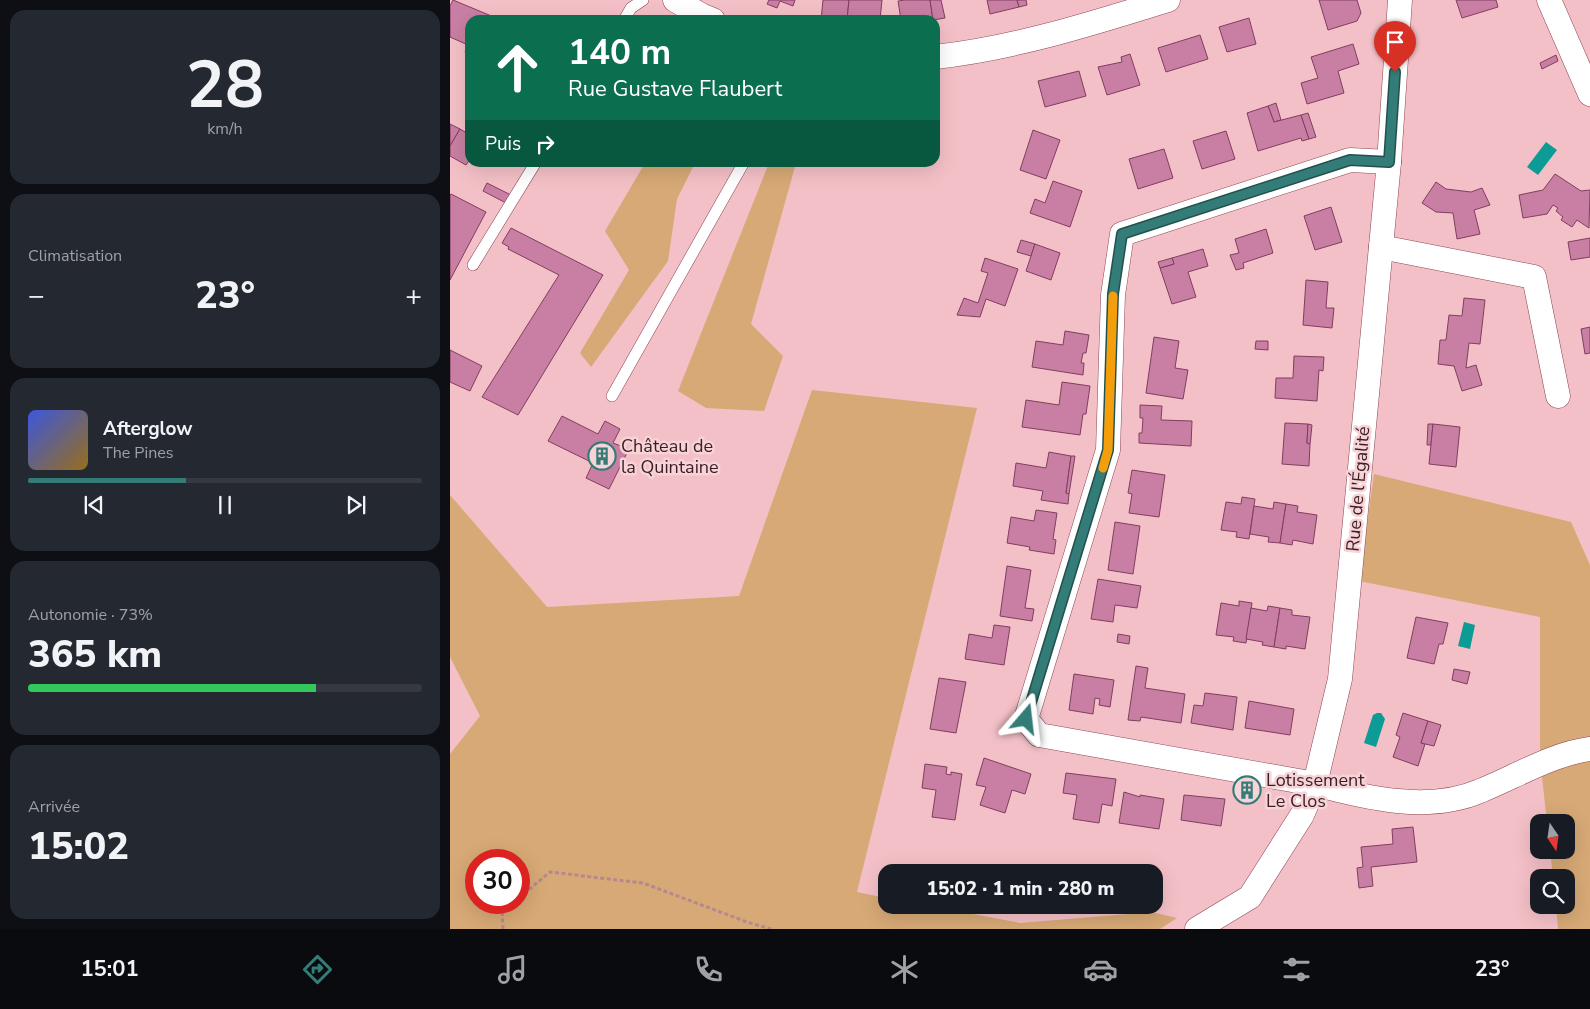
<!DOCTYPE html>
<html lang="fr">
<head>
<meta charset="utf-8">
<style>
	:root { --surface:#171b24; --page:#242831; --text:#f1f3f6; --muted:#9ea1a6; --line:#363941; --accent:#347c77 }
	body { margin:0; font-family:"Nunito Sans",sans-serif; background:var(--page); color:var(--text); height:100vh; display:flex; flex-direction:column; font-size:19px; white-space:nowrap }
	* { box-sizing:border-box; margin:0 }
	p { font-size:16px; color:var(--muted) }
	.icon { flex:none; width:28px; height:28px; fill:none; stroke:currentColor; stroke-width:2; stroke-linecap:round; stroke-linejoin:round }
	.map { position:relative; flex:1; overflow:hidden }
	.panel { display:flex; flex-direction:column; gap:10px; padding:10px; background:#0d0f14; width:450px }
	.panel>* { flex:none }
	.guide { position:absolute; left:15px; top:15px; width:475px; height:152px; border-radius:15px; box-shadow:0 5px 20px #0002; background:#0b6e4f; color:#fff; overflow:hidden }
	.needle { width:32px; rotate:167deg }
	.buttons { position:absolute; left:1080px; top:814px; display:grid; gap:10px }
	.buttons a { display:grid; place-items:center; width:45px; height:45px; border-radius:10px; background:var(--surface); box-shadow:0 5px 20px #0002; font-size:25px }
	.speed { position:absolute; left:15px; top:849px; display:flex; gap:10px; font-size:25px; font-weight:700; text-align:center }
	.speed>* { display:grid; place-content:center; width:65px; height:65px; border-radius:50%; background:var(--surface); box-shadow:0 5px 20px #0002; line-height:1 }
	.speed .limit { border:8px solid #d22; background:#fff; color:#111 }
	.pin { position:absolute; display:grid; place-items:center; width:42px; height:42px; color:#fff; margin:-51px -21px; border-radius:50% 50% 50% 0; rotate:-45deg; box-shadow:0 0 5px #0007 }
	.pin .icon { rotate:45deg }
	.me { position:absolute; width:55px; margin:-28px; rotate:17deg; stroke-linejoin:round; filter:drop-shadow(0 0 4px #0008) }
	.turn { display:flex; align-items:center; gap:18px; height:105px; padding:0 20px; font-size:22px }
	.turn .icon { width:65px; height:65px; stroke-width:2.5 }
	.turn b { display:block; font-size:35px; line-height:42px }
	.then { display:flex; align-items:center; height:48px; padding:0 20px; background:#0003; gap:10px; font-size:19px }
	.big { font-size:38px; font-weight:800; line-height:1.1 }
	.panel .tile { flex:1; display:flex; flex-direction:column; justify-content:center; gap:8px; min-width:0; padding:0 18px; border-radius:15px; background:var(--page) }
	.panel .dial { align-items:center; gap:0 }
	.dial b { font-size:65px; line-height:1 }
	.song { display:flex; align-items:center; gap:15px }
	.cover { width:60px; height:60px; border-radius:8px; background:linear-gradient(135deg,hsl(230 70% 55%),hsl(40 70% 35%)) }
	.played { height:5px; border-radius:2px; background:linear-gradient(90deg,var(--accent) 40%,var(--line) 40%) }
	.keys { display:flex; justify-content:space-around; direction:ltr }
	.heat { display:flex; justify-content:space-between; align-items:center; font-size:28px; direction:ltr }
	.charge { height:8px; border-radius:4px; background:linear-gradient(90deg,#34c759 73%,var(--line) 0) }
	.trip { position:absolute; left:428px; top:864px; width:285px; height:50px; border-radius:15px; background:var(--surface); box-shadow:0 5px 20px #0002; font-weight:800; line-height:50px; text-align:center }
	.tab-bar { display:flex; height:80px; justify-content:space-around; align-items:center; background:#090b0e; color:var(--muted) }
	.tab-bar .icon { width:35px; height:35px }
	.tab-bar .current { color:var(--accent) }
	.tab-bar b { font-size:22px; color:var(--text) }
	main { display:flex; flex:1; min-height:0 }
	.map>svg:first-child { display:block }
	.green { fill:#d7a976; fill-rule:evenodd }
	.water { fill:#0c9c95 }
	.building { fill:#c87fa3; stroke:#803e60 }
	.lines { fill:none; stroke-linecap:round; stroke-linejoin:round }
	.service-casing { stroke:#8e4553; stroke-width:12 }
	.minor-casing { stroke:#8e4553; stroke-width:25 }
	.path { stroke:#b5888f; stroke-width:3; stroke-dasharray:4 2.5; stroke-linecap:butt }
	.service { stroke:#fff; stroke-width:11 }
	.minor { stroke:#fff; stroke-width:24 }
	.route-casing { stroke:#22514d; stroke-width:12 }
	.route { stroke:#347c77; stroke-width:9 }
	.slow { stroke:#f59e0b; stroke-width:9 }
	.labels { text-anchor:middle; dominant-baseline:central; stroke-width:5; stroke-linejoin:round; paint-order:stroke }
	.poi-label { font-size:18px; fill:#3d1d23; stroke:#f6d3d7; text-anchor:start }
	.street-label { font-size:18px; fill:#3d1d23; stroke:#f6d3d7 }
</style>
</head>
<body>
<main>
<section class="panel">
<div class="tile dial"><b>28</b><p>km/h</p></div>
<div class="tile"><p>Climatisation</p>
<div class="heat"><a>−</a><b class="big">23°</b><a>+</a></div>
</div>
<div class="tile">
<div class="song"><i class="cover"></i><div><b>Afterglow</b><p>The Pines</p></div></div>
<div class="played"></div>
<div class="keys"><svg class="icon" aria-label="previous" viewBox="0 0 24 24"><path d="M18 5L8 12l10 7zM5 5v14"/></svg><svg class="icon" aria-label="pause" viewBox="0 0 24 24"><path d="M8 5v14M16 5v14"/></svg><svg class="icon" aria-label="next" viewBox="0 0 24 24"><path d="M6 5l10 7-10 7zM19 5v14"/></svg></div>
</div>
<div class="tile"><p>Autonomie · 73%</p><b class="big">365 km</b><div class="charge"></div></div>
<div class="tile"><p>Arrivée</p><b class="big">15:02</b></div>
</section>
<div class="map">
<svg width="1140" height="929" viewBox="0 0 1140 929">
	<rect width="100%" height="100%" fill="#f4c0c7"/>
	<g class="green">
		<polygon points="195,163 245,163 227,199 218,261 141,367 130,353 179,270 155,231"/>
		<polygon points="319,163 346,163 301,324 333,356 314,411 256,408 228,391"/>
		<path d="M362,390L527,408L407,892L436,898V905H476L570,923L702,912L727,918L710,929H0V754L30,716L0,657V495L97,607L289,596ZM26,860H69V902H26Z"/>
		<polygon points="924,474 1121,522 1140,565 1140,929 1108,929 1106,905 1116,905 1116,878 1103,877 1100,850 1116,850 1116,822 1097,822 1090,759 1090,617 909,581"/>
	</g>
	<g class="water">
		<polygon points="1096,142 1107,150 1088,175 1077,167"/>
		<polygon points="1014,622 1025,625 1020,649 1008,646"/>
		<polygon points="927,713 931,713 935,719 926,747 914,743 923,715"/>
	</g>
	<g class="building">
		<polygon points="3,0 51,20 20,20 20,54 15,52 18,45 0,37 0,6"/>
		<polygon points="319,0 345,0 343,6 330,1 327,8 317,4"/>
		<polygon points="373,0 399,0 397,20 371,20"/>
		<polygon points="399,0 432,0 430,20 397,20"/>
		<polygon points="455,0 480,0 483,20 451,20 448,1"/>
		<polygon points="480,0 491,0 495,18 483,20"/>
		<polygon points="537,0 567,0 569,7 540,14"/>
		<polygon points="567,0 576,0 577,5 569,7"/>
		<polygon points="869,0 907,0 911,13 907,21 878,30"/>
		<polygon points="1006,0 1046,0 1048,7 1012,18"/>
		<polygon points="799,18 806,44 777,52 769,27"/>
		<polygon points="750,35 758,59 716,72 708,48"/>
		<polygon points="903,44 909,64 888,71 894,93 857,104 851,83 868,78 861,57"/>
		<polygon points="680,54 690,85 657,95 648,67 672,62 671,57"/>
		<polygon points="1106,55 1108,61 1092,69 1090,63"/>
		<polygon points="629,71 636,96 595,107 588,81"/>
		<polygon points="826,103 831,120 824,122 818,106"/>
		<polygon points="818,106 824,122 851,115 859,139 852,141 851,138 808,151 797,113"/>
		<polygon points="858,113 866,137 859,139 851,115"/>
		<polygon points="0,124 10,129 0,146"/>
		<polygon points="10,129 20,135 20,159 16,165 0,156 0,146"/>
		<polygon points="583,130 610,140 596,179 570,170"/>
		<polygon points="776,131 785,159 752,169 743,141"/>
		<polygon points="714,149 723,178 688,189 679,159"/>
		<polygon points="1105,174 1131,191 1140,190 1139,228 1127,220 1122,227 1111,220 1113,217 1106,211 1108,208 1103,205 1097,214 1073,218 1069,195 1093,190"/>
		<polygon points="603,181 632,191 620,227 580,213 585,199 595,203"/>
		<polygon points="986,182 996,189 1021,192 1032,188 1040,205 1024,210 1030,234 1007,239 1003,213 986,212 972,203"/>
		<polygon points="37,183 61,195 56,203 33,191"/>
		<polygon points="1,194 36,212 0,280 0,195"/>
		<polygon points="881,207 892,242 865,250 854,216"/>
		<polygon points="61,228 153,275 68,415 32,397 109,275 58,249 59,247 52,243"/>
		<polygon points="816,229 823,253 793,263 794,268 786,270 780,255 789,253 785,239"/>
		<polygon points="1140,238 1140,257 1121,260 1118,242"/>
		<polygon points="571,240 585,244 581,256 567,252"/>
		<polygon points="585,244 610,253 601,280 576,271"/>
		<polygon points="753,249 758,266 738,272 746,297 722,304 710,268 724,264 722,258"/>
		<polygon points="535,258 568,269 555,306 536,299 530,317 507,315 514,298 528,303 538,273 531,271"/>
		<polygon points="722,258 724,264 710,268 708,262"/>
		<polygon points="856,280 878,282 876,308 884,308 882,328 853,325"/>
		<polygon points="1014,298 1035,300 1030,344 1019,343 1016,368 1026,365 1032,385 1012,391 1004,366 988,364 990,340 996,340 999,315 1012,316"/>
		<polygon points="1140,327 1140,353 1135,354 1131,329"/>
		<polygon points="615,331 639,335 636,353 633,353 631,363 634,363 633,375 582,367 586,341 613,345"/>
		<polygon points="704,337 729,341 725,368 738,370 733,399 696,393"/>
		<polygon points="806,341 818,341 818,350 805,349"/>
		<polygon points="0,350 32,366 20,391 0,382"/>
		<polygon points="844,356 874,357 873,371 869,370 867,401 825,398 826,378 843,378"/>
		<polygon points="612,382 640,386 636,414 633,414 630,435 572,427 576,400 609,405"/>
		<polygon points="690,405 712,406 711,420 742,421 741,446 689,443 689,433 692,433 693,418 690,418"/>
		<polygon points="112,416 148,434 155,421 170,429 163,443 179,449 159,489 136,478 143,463 98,441"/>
		<polygon points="835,423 858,424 857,443 860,444 859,466 832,464"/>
		<polygon points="858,424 862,425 860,444 857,443"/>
		<polygon points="978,424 983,424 981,445 977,445"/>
		<polygon points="983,424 1010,427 1006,467 979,464"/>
		<polygon points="599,452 621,456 616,493 619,494 618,504 591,500 593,491 563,486 566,463 596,468"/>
		<polygon points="621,456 625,456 619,494 616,493"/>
		<polygon points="682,470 715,475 709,517 679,513 682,494 678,493"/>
		<polygon points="792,497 805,499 799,539 786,537 787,532 771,530 776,502 791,504"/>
		<polygon points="824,502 836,504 830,543 818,542 819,537 800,534 804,506 823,509"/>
		<polygon points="836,504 848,506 847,512 867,515 863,544 843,540 842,545 830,543"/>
		<polygon points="586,510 607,513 603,539 606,540 604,554 579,550 580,547 557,543 561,517 584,521"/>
		<polygon points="665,522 690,526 683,574 658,570"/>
		<polygon points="557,566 581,570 575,608 584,609 582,621 550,616"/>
		<polygon points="648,579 691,586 687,608 665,605 663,622 641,619"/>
		<polygon points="789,601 802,603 796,643 783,641 784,637 766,635 771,603 789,606"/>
		<polygon points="818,606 830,608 824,647 812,645 813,642 796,639 801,608 817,611"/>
		<polygon points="830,608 842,610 842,615 860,617 855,649 836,646 836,649 824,647"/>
		<polygon points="966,617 998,623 993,644 989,644 984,664 957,658"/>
		<polygon points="544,625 560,627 554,665 515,659 519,634 542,638"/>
		<polygon points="668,634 680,636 679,644 667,642"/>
		<polygon points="686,666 698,668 695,688 735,694 731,723 691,717 690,721 678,720"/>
		<polygon points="1004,669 1020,672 1017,684 1002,680"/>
		<polygon points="624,674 664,680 660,707 649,705 650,699 645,698 643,714 619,710"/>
		<polygon points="489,678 516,682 506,733 480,729"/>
		<polygon points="755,693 787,697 783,730 741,723 744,705 753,706"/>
		<polygon points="799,701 844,709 840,735 795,728"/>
		<polygon points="953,713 978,721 971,743 975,744 968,766 943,757 950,737 946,735"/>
		<polygon points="978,721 991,725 984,746 971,743"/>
		<polygon points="534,758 581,774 575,794 562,790 555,813 530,805 536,787 526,785"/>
		<polygon points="475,764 497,767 496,774 501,775 501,772 512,774 505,820 482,817 486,790 472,788"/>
		<polygon points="616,773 666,779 662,806 652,804 649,823 623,819 627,795 613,793"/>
		<polygon points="792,785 804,787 803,794 791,792"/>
		<polygon points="674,792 690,797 690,795 714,799 709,829 669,823"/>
		<polygon points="734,795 775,799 771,826 731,820"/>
		<polygon points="963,827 967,862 921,867 923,886 909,888 907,868 913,867 911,847 943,844 942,829"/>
	</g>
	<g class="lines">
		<g class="service-casing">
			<g id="service">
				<polyline points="174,20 181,8 193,0"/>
				<polyline points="23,265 86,162"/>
				<polyline points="162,396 294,162"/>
			</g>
		</g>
		<g class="minor-casing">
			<g id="minor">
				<polyline points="225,0 251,15 263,20"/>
				<polyline points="1099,0 1140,94"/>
				<path d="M485,57C565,48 641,24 718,0"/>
				<path d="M939,162L900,160L672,234L663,295L658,450L576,719L589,735L865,784C916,798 979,813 1030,791C1065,777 1102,754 1140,749"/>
				<polyline points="931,247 1084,277 1108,396"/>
				<polyline points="747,929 800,897 852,815 865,784 890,679 939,162 950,0"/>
			</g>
		</g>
		<g class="path">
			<polyline points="69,898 100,872 193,883 297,922 321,929"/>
			<polyline points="53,929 52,911 63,902"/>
		</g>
		<use href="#service" class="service"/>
		<use href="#minor" class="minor"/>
	</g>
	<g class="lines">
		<g class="route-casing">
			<polyline id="route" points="576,719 658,450 663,294 672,234 900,160 939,162 945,72"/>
		</g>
		<use href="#route" class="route"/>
		<polyline class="slow" points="653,468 658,450 663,296"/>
	</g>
	<defs>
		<g id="building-ring" transform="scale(1.4375)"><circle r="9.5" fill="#f6d3d7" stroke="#347c77" stroke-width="1.5"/><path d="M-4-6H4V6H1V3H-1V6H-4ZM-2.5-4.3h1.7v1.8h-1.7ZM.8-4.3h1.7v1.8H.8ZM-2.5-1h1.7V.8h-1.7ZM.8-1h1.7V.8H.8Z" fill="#347c77"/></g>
	</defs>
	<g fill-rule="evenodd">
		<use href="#building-ring" x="152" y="456"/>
		<use href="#building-ring" x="797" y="790"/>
	</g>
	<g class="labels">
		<g class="poi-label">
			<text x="171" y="446">Château de<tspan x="171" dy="21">la Quintaine</tspan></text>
			<text x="816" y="780">Lotissement<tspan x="816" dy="21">Le Clos</tspan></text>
		</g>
		<g class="street-label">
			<text transform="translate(908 489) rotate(-85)">Rue de l'Égalité</text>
		</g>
	</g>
</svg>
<div class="buttons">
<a><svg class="needle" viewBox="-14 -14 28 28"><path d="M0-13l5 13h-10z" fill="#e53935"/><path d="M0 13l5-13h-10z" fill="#9ea1a6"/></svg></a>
<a><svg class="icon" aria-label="search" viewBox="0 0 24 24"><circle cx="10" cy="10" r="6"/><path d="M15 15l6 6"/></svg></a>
</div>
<div class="speed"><div class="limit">30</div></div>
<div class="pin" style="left:945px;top:72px;background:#d93025"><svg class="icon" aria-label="arrive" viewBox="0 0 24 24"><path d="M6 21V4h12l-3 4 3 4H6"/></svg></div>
<svg class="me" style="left:576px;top:719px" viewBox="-20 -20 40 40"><path d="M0-17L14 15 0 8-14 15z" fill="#347c77" stroke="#fff" stroke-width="4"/></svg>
<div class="trip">15:02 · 1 min · 280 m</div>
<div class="guide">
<div class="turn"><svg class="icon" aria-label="ahead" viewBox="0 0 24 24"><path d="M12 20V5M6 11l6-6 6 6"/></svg><div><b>140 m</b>Rue Gustave Flaubert</div></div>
<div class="then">Puis<svg class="icon" aria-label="right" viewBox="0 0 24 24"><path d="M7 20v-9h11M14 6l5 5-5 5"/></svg></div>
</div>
</div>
</main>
<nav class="tab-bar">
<b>15:01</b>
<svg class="icon current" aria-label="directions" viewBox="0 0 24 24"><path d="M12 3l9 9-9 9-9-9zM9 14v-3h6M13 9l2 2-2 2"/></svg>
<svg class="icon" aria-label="music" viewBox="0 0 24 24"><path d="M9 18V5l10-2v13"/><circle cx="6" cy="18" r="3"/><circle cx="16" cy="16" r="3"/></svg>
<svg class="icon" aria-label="phone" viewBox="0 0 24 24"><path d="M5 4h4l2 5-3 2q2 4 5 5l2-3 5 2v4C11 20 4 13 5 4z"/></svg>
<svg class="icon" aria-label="climate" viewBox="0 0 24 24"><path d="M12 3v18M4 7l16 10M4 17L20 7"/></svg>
<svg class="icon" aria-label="car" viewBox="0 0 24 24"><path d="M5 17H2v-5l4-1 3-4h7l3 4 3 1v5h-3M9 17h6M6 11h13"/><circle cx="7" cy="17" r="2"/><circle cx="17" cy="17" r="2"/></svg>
<svg class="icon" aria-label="filters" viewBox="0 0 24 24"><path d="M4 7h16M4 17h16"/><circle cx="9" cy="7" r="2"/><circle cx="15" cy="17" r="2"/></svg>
<b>23°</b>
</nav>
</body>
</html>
